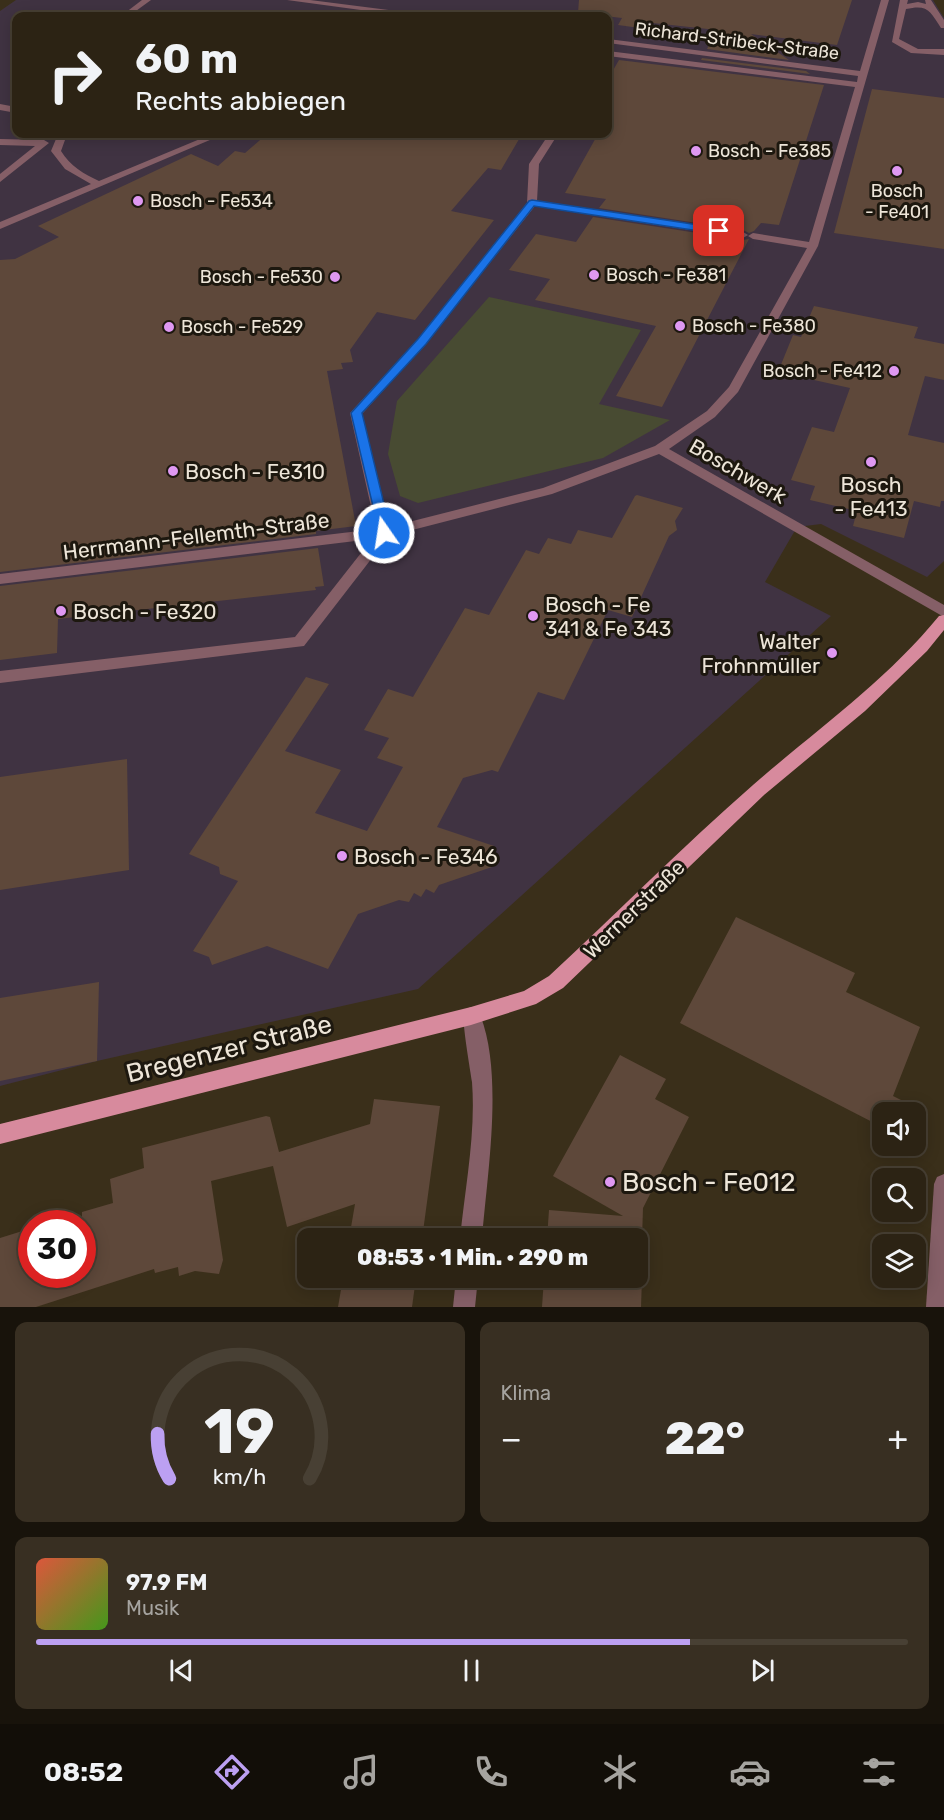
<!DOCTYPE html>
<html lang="de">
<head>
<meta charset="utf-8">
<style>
	:root { --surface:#2c2314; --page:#382f22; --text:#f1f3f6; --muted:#a6a4a0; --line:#484034; --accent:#bca0f2 }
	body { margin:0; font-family:Rubik,sans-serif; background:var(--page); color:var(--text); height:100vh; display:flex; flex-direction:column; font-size:22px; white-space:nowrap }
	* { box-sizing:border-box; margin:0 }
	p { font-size:20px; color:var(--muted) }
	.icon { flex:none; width:33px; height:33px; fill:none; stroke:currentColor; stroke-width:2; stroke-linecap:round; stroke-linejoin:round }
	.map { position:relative; height:1307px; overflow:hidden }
	.details { display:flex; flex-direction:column; gap:15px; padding:15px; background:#18130b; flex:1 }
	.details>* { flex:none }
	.hud { position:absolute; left:12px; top:12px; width:600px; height:126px; border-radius:12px; box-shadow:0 3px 15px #0003,0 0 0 2px var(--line); background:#2c2314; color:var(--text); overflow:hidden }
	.tools { position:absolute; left:872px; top:1102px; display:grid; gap:12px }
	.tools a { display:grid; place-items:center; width:54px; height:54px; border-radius:12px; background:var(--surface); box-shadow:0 3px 15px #0003,0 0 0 2px var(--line); font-size:30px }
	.speed { position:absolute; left:18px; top:1210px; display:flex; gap:12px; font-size:30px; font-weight:700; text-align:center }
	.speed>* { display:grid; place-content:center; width:78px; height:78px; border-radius:50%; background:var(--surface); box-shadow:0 3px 15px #0003,0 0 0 2px var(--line); line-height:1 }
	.speed .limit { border:9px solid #d22; background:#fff; color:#111 }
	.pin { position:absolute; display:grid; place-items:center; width:51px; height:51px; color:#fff; margin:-26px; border-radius:12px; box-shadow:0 3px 9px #0006 }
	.me { position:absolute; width:66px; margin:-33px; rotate:347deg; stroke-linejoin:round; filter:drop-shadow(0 0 4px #0008) }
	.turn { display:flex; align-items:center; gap:21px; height:126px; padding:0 24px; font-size:27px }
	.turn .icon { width:78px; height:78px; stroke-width:2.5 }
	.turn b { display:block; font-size:42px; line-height:51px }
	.big { font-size:45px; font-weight:800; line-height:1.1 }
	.details .tile { flex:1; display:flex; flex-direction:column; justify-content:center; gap:9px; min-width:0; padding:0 21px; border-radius:12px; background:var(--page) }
	.details .dial { align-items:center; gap:0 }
	.dial svg { height:156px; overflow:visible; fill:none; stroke:var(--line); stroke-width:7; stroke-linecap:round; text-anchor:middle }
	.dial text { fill:var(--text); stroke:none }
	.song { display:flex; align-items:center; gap:18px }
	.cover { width:72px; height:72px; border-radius:9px; background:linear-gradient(135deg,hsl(10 70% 55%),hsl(100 70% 35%)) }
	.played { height:6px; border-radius:3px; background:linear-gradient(90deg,var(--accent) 75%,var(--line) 75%) }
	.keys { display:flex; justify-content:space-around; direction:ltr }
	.heat { display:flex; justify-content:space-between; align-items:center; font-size:33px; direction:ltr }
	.details .tiles { flex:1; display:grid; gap:15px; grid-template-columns:1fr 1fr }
	.tile:last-child { grid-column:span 2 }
	.trip { position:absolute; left:297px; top:1228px; width:351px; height:60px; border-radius:12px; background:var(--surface); box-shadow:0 3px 15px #0003,0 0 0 2px var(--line); font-weight:800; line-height:60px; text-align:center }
	.tabs { display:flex; height:96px; justify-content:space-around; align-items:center; background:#120e08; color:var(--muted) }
	.tabs .icon { width:42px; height:42px }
	.tabs .selected { color:var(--accent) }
	.tabs b { font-size:27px; color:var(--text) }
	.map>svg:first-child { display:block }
	.industrial { fill:#403342; fill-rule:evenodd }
	.green { fill:#484b32 }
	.building { fill:#5e483a }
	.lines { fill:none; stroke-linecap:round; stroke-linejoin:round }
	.minor { fill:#855f67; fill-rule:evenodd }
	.major { fill:#d78a9d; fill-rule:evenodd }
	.route { fill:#1a73e8; stroke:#114b97; stroke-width:1.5 }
	.poi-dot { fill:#df98f2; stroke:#1d180f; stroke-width:2 }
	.labels { text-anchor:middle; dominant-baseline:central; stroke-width:6; stroke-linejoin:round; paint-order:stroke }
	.far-street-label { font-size:18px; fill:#ede5d8; stroke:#1d180f }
	.far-poi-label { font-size:18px; fill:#ede5d8; stroke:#1d180f; text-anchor:start }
	.poi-label { font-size:21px; fill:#ede5d8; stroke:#1d180f; text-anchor:start }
	.street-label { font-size:21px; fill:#ede5d8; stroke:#1d180f }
	.near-street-label { font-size:26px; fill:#ede5d8; stroke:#1d180f }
	.near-poi-label { font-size:26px; fill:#ede5d8; stroke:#1d180f; text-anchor:start }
</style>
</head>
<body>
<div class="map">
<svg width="944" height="1307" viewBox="0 0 944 1307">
	<rect width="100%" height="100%" fill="#3a2f1a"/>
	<path class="industrial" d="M16,0H933L944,18V561L927,577L821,524L797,527L765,582L831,616L418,989L97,1061L0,1086V11ZM16,16H608V134H16Z"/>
	<polygon class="green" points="489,297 641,330 599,404 670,420 603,458 418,503 400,496 388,454 397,401"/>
	<g class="building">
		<polygon points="579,0 852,0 837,45 751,34 789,60 707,49 717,30 644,22 640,28 618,25 622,18 578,13"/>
		<polygon points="702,58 806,71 810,74 701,60"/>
		<polygon points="619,60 824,85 779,225 761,223 754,231 749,233 743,230 599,208 606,199 565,193 598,134 608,134 608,79"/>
		<polygon points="872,89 944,98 944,249 834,233"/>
		<polygon points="267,134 522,134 501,170 488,168 451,211 494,220 415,320 377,312 350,350 353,362 341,363 343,369 327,371 356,526 316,531 316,534 0,572 0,260 15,259 59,237 38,226 191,154 218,166 235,151 245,153"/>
		<polygon points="593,217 743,240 749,239 662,407 616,396 656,326 535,300 550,279 509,270 536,234 576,242"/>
		<polygon points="814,306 918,327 914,338 944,344 944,380 925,376 908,435 944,443 944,501 941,501 940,507 914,501 904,538 853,526 857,511 810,500 815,486 791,480 812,427 834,432 850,388 778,372 793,335 801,337"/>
		<polygon points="637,495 683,508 675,521 677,530 669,536 632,617 608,610 564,700 538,692 498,772 492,770 463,778 437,827 494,846 487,859 492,867 439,885 434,893 426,889 421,897 414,893 409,902 399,900 358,914 328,969 267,946 212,965 209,957 193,951 238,881 220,874 219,867 189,854 306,677 329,684 285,751 341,770 315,813 367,831 403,767 377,758 389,738 364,730 388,689 413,697 465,608 489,615 526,550 539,554 548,538 571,544 578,530 612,538 635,496"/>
		<polygon points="318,548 324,586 315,587 316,590 58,619 57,653 0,660 0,586"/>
		<polygon points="127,759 129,870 0,890 0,777"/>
		<polygon points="736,917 855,973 846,992 920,1027 893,1096 927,1113 882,1113 882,1127 680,1023"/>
		<polygon points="99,982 97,1061 0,1081 0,998"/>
		<polygon points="620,1055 666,1079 655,1099 689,1117 643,1208 642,1239 547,1239 549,1210 623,1216 553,1176"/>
		<polygon points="374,1099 440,1106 422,1239 349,1239 355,1204 287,1227 273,1166 211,1181 223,1260 219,1274 195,1271 179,1276 178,1267 155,1273 154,1269 36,1307 0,1307 0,1238 32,1228 32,1275 82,1275 82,1212 113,1203 110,1179 144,1168 142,1148 266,1116 270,1117 279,1152 370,1124"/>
		<polygon points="343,1278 416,1278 412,1307 338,1307"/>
		<polygon points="544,1278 642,1278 641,1307 542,1307"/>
	</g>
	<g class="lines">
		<g class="minor">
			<polygon points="142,0 151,0 129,16 121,16"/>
			<polygon points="287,0 310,0 420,14 424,16 405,16"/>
			<polygon points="881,0 889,0 818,246 738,392 715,417 669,449 944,605 944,617 659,454 552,494 389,536 304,646 0,683 0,671 295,637 372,539 0,584 0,574 376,529 350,413 418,339 527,203 529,164 549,134 558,134 539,164 537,201 743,232 748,235 743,238 535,206 426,343 362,414 389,527 543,488 655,446 707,411 729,387 807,248 753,239 748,236 753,233 809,242 855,87 608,56 608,51 857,82 858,76 608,43 608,39 860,71"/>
			<path d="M900,0H908L907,4L918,2L926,4L925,0H931L944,20V28H941C930,11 928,4 906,9L899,39L918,49H944V55L911,53L892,42Z"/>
			<polygon points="0,104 16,107 16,113 0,110"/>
			<path d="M62,134H72L65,140L61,151C70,166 84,174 99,181L212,134H224L0,229V222L91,184L65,169L51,151L56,139Z"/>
			<polygon points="0,139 44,140 49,143 0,182 0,174 35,146 0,145"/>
			<path d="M471,1007L478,1010C505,1069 487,1174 482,1239H460C465,1188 476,1134 472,1082C470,1068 461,1018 464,1010Z"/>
			<polygon points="944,1174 944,1307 926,1307 934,1184 937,1177"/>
			<polygon points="456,1278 478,1278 475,1307 453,1307"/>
		</g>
		<path class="major" d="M944,615V630L927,651L865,711L764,795L563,988L536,1004L471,1025L0,1144V1124L471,1007L524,991L549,976C617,913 683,846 753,785C816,730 885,682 939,616Z"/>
	</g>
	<polygon class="route" points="532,200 719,228 724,231 719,234 534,206 426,344 362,413 391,533 389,536 380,536 351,413 418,339 529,201"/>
	<g class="poi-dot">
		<circle cx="696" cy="151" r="6"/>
		<circle cx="897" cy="171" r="6"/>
		<circle cx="138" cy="201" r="6"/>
		<circle cx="594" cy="275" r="6"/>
		<circle cx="335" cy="277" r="6"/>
		<circle cx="680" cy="326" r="6"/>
		<circle cx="169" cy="327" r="6"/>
		<circle cx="894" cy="371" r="6"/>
		<circle cx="871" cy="462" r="6"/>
		<circle cx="173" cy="471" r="6"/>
		<circle cx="61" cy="611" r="6"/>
		<circle cx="533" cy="616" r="6"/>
		<circle cx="832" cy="653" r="6"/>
		<circle cx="342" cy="856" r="6"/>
		<circle cx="610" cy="1182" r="6"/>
	</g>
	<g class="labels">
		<g class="far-street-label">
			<text transform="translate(737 41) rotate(7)">Richard-Stribeck-Straße</text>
		</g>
		<g class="far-poi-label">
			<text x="708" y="151">Bosch - Fe385</text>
			<text x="897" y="191" text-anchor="middle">Bosch<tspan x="897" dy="21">- Fe401</tspan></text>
			<text x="150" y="201">Bosch - Fe534</text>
			<text x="606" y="275">Bosch - Fe381</text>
			<text x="323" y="277" text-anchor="end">Bosch - Fe530</text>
			<text x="692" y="326">Bosch - Fe380</text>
			<text x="181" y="327">Bosch - Fe529</text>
			<text x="882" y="371" text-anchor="end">Bosch - Fe412</text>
		</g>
		<g class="poi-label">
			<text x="185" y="471">Bosch - Fe310</text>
			<text x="871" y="484" text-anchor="middle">Bosch<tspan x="871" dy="24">- Fe413</tspan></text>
			<text x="545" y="604">Bosch - Fe<tspan x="545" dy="24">341 &amp; Fe 343</tspan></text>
			<text x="73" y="611">Bosch - Fe320</text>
			<text x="820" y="641" text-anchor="end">Walter<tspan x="820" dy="24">Frohnmüller</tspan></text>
			<text x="354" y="856">Bosch - Fe346</text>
		</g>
		<g class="street-label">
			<text transform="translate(738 471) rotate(30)">Boschwerk</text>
			<text transform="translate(196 536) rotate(-7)">Herrmann-Fellemth-Straße</text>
			<text transform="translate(634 909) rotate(-44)">Wernerstraße</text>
		</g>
		<g class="near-street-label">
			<text transform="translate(229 1049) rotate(-14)">Bregenzer Straße</text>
		</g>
		<g class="near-poi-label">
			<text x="622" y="1182">Bosch - Fe012</text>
		</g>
	</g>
</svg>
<div class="tools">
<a><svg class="icon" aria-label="sound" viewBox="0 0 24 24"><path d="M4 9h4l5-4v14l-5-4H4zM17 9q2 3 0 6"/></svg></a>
<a><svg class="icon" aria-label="search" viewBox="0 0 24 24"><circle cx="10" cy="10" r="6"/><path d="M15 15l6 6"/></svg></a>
<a><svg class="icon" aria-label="layers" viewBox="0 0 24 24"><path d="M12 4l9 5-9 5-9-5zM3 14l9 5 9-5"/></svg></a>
</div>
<div class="speed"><div class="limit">30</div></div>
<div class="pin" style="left:719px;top:231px;background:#d93025"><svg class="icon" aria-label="arrive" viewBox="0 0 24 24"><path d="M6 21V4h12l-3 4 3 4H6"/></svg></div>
<svg class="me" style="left:384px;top:533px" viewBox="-20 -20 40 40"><circle r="17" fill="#1a73e8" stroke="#fff" stroke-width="3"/><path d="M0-11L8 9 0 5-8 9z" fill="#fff"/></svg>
<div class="trip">08:53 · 1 Min. · 290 m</div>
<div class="hud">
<div class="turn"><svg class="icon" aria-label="right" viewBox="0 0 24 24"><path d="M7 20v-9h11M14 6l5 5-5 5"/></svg><div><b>60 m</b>Rechts abbiegen</div></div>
</div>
</div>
<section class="details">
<div class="tiles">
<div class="tile dial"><svg viewBox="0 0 100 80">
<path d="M14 69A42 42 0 1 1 86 69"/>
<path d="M14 69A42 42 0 0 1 8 46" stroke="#bca0f2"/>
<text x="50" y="56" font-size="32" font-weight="700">19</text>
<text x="50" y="72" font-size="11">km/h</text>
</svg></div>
<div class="tile"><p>Klima</p>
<div class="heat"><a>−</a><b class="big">22°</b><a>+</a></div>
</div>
<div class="tile">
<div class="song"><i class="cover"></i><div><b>97.9 FM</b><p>Musik</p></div></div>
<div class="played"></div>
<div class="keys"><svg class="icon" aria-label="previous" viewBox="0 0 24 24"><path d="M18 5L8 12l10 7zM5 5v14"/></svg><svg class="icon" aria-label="pause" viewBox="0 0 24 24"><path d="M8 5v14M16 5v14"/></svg><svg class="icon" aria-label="next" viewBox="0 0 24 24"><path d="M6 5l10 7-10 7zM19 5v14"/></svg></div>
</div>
</div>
</section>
<nav class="tabs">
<b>08:52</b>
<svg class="icon selected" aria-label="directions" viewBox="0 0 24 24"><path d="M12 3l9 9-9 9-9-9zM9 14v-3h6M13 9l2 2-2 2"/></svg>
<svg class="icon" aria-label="music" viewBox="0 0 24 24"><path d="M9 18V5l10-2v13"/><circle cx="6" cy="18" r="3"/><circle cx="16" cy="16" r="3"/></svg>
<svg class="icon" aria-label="phone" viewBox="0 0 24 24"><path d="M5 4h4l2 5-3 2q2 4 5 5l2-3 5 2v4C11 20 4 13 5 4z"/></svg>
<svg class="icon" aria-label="climate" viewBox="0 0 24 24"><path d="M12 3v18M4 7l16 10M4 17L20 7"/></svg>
<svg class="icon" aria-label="car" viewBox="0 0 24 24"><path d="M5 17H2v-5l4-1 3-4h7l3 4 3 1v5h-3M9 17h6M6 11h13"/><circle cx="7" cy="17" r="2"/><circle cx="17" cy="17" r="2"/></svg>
<svg class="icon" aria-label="filters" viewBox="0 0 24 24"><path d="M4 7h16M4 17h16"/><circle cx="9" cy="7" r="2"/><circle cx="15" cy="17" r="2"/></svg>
</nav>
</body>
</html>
